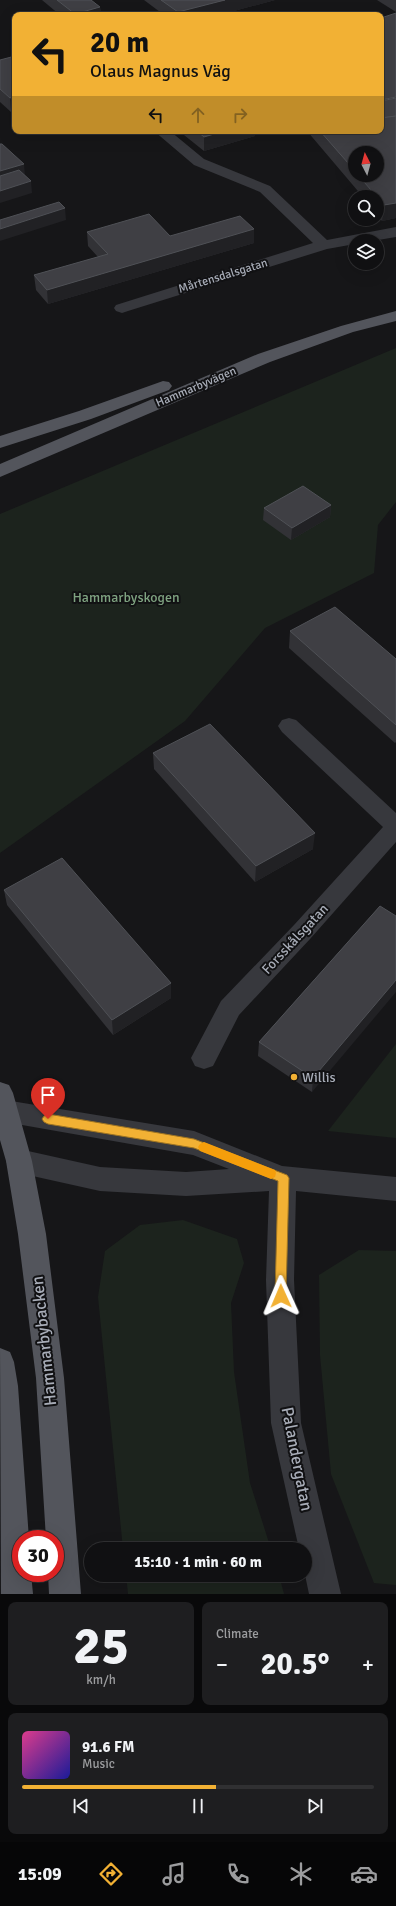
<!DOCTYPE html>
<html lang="en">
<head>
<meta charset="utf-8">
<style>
	:root { --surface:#101012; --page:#1e1e20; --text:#f1f3f6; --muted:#9c9d9f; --line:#303032; --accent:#f2b134 }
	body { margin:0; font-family:Signika,sans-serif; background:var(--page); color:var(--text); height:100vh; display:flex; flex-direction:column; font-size:15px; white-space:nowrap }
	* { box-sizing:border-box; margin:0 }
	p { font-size:13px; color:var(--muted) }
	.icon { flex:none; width:22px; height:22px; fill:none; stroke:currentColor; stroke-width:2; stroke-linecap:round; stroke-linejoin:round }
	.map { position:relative; height:1594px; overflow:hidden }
	.details { display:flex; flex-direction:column; gap:8px; padding:8px; background:#09090a; flex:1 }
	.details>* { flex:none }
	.banner { position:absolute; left:12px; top:12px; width:372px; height:122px; border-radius:8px; box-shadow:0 4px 16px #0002,0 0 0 1px var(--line); background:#f2b134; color:#111; overflow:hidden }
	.needle { width:26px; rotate:354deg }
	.buttons { position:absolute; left:348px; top:146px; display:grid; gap:8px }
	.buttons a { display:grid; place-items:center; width:36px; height:36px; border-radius:50%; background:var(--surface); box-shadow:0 4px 16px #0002,0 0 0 1px var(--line); font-size:20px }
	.speed { position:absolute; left:12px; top:1530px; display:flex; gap:8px; font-size:20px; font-weight:700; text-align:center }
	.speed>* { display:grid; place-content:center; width:52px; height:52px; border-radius:50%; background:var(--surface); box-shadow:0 4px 16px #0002,0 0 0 1px var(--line); line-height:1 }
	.speed .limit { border:6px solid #d22; background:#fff; color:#111 }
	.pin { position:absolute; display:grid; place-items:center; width:34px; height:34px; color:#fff; margin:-41px -17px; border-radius:50% 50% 50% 0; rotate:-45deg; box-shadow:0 0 4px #0007 }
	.pin .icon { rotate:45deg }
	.me { position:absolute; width:44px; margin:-22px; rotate:359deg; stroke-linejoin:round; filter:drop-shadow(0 0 3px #0008) }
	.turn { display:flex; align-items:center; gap:14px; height:84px; padding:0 12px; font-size:18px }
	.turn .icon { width:52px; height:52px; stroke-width:2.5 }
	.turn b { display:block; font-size:28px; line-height:34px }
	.lanes { display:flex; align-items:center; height:38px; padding:0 12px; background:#0003; justify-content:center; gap:20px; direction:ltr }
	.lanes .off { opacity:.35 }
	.big { font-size:30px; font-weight:700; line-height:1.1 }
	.details .card { flex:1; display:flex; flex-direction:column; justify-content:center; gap:6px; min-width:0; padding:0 14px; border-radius:8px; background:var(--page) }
	.details .dial { align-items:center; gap:0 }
	.dial b { font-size:52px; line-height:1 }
	.song { display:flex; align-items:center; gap:12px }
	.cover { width:48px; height:48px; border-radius:6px; background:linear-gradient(135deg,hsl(330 70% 55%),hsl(240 70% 35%)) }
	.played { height:4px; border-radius:2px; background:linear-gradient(90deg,var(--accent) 55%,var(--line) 55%) }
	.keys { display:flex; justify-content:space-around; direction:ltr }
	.heat { display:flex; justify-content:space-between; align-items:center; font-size:22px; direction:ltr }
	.details .tiles { flex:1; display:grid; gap:8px; grid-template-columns:1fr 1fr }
	.card:last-child { grid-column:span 2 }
	.trip { position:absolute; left:84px; top:1542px; width:228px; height:40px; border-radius:20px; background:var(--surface); box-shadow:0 4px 16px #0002,0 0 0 1px var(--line); font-weight:700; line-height:40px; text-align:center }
	.dock { display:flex; height:64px; justify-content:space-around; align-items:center; background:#060607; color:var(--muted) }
	.dock .icon { width:28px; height:28px }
	.dock .active { color:var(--accent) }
	.dock b { font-size:18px; color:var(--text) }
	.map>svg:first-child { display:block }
	.green { fill:#1c231d }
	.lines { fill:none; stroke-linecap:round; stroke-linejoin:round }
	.minor { fill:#37383d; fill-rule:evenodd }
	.major { fill:#53555c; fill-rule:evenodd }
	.wall { fill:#323236; fill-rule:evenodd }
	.shaded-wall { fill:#212124 }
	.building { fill:#3f3f44; stroke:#4f5156 }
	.route { fill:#f2b134; stroke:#9d7322 }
	.slow { fill:#f59e0b }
	.poi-dot { fill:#f2b134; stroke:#111113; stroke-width:1.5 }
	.labels { text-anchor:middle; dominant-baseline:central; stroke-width:4; stroke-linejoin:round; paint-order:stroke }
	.far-street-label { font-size:12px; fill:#a8adb8; stroke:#111113 }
	.park-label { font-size:14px; fill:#7fa381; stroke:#111113 }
	.street-label { font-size:14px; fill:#a8adb8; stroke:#111113 }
	.poi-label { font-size:14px; fill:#a8adb8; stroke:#111113; text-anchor:start }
	.near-street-label { font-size:17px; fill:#a8adb8; stroke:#111113 }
</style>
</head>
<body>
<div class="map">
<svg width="396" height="1594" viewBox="0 0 396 1594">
	<rect width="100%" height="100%" fill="#161618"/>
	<g class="green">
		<polygon points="396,348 396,502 378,525 374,573 265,628 185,721 0,853 0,514"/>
		<polygon points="396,1044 396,1138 328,1131"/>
		<polygon points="183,1220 237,1239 244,1263 231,1303 234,1372 250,1483 271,1549 123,1549 98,1297 105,1251 140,1225"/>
		<polygon points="359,1250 396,1251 396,1585 374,1583 331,1474 320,1355 319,1275"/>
		<polygon points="126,1575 279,1575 284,1594 128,1594"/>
	</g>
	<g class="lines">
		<g class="minor">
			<polygon points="154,131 170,131 204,159 270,186 327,240 396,227 396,237 372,241 355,241 355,244 327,249 128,311 122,313 116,311 114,308 116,305 313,243 260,192 194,165"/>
			<polygon points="289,718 296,720 396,813 396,842 310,939 239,1015 213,1066 204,1069 195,1066 191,1058 221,1001 294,925 383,827 282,732 278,726 282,720"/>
			<polygon points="5,1100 194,1131 282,1166 396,1177 396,1201 296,1191 294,1280 301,1423 341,1594 309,1594 305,1575 305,1549 299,1549 271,1423 266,1280 269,1191 186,1196 100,1191 19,1173 10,1170 6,1161 10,1152 19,1149 100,1167 186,1172 229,1169 193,1155 5,1122 0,1121 0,1101"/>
		</g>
		<g class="major">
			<polygon points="396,311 396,321 353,332 270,362 0,477 0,464 258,354 341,326"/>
			<polygon points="163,381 169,382 172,386 169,390 91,419 0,448 0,436 79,411"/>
			<polygon points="0,1082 9,1085 13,1093 32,1161 46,1234 64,1378 81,1594 49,1594 48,1573 55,1573 55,1539 46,1539 36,1378 18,1234 6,1161 0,1140"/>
			<polygon points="0,1348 10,1352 14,1362 18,1386 29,1539 21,1539 21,1573 31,1573 33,1594 1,1594"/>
		</g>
	</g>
	<g class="wall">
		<polygon points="42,0 91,0 100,7 101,15 60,15"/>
		<polygon points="144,0 275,0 219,15 164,15"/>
		<polygon points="377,0 396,0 396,12"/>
		<path d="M396,13V218L382,221L377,214V197H363L307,131H381ZM355,153L377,175H355Z"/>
		<polygon points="15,56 11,112 0,102 0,60"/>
		<polygon points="179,131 255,131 255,136 204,151"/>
		<polygon points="87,232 170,236 254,243 48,304 36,290 34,275 98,257 88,246"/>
		<polygon points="331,505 330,517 291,540 263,520 264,508"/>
		<polygon points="290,631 396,659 396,742 395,743 289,648"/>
		<polygon points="153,753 313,849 255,882 154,769"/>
		<polygon points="4,890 171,983 171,998 113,1035 7,905"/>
		<polygon points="380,906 312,1092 258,1056 259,1042"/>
	</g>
	<g class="shaded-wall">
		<polygon points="225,0 275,0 219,15 178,15 178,12"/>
		<polygon points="100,7 101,15 75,15 75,14"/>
		<polygon points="15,96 15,111 11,112 10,98"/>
		<polygon points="396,97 396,112 381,115 381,100"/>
		<polygon points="224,131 255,131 255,136 204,151 204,137"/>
		<polygon points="281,131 299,131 281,134"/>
		<polygon points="24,164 25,176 0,183 0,171"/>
		<polygon points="31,181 32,193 0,203 0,191"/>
		<polygon points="396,203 396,218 382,221 384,205"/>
		<polygon points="65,208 66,220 0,241 0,229"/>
		<polygon points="254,229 254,243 48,304 47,290"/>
		<polygon points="331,505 330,517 291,540 292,528"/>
		<polygon points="315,833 313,849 255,882 256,866"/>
		<polygon points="396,980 396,992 312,1092 313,1078"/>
		<polygon points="171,983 171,998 113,1035 112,1020"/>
	</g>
	<g class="building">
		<polygon points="57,0 91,0 100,7 75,14"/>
		<polygon points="161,0 225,0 178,12"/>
		<polygon points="396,13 396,97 381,100 381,18"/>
		<polygon points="15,56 15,96 10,98 0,89 0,60"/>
		<polygon points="396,98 396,116 381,118 381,101"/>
		<polygon points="396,116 396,203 384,205 358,175 377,175 377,153 355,153 355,171 320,131 381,131 381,118"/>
		<polygon points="197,131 224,131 204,137"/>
		<polygon points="0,144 2,144 24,164 0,171"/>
		<polygon points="19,170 31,181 0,191 0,176"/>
		<polygon points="59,202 65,208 0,229 0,220"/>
		<polygon points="149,214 170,236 240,216 254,229 47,290 34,275 108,254 87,232"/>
		<polygon points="303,486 331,505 292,528 264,508"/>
		<polygon points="335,607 396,659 396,725 290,631"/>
		<polygon points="210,724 315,833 256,866 153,753"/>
		<polygon points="62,858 171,983 112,1020 4,890"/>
		<polygon points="380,906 396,916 396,980 313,1078 259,1042"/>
	</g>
	<polygon class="route" points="48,1114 194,1139 287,1175 289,1178 286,1296 285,1300 281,1301 277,1300 275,1296 278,1181 194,1148 48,1124 44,1122 42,1119 44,1116"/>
	<polygon class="slow" points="204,1142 275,1170 276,1173 275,1177 271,1179 200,1151 198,1147 200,1144"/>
	<circle class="poi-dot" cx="294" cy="1077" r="4"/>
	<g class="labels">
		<g class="far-street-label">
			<text transform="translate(223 276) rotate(-17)">Mårtensdalsgatan</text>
			<text transform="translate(196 387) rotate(-23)">Hammarbyvägen</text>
		</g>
		<g class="park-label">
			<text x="126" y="597">Hammarbyskogen</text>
		</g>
		<g class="street-label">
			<text transform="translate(295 939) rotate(-47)">Forsskålsgatan</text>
		</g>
		<g class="poi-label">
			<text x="302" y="1077">Willis</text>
		</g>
		<g class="near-street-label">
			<text transform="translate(44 1341) rotate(-96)">Hammarbybacken</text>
			<text transform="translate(297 1459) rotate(79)">Palandergatan</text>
		</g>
	</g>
</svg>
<div class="buttons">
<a><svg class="needle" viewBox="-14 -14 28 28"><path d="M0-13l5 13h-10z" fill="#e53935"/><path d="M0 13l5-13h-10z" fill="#9c9d9f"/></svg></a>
<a><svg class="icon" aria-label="search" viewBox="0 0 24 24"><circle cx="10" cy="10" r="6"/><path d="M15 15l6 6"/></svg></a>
<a><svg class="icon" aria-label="layers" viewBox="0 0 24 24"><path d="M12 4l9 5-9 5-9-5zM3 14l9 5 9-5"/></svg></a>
</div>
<div class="speed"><div class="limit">30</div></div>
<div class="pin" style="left:48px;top:1119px;background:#d93025"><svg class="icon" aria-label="arrive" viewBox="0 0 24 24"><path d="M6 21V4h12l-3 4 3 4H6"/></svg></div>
<svg class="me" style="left:281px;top:1296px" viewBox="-20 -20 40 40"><path d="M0-17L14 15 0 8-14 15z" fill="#f2b134" stroke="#fff" stroke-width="4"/></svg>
<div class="trip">15:10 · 1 min · 60 m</div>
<div class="banner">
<div class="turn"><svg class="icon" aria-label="left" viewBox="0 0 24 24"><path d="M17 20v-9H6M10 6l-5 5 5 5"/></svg><div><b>20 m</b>Olaus Magnus Väg</div></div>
<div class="lanes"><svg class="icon" aria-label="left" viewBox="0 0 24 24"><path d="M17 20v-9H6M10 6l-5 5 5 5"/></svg><svg class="icon off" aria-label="ahead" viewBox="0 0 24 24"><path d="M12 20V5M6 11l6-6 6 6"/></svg><svg class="icon off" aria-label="right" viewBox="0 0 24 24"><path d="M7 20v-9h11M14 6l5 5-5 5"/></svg></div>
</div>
</div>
<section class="details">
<div class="tiles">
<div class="card dial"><b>25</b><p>km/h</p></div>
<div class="card"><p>Climate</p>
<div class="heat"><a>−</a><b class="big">20.5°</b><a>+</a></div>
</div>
<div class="card">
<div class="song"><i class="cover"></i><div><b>91.6 FM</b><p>Music</p></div></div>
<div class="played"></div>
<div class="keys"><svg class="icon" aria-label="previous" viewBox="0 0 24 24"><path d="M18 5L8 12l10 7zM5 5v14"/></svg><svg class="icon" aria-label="pause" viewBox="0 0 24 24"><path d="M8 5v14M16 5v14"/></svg><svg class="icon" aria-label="next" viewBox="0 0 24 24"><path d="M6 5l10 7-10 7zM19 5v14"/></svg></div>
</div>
</div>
</section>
<nav class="dock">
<b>15:09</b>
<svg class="icon active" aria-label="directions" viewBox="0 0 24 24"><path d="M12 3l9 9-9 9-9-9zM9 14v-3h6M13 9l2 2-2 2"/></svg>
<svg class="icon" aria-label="music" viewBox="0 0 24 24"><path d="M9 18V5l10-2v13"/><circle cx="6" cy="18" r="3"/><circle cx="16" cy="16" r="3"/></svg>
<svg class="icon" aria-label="phone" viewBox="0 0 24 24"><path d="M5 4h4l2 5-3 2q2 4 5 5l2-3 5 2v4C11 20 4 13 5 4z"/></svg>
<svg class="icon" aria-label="climate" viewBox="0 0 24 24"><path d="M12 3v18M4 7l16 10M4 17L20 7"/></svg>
<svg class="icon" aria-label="car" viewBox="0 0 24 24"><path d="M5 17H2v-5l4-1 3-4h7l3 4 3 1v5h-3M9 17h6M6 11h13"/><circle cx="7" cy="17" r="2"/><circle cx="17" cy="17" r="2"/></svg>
</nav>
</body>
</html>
